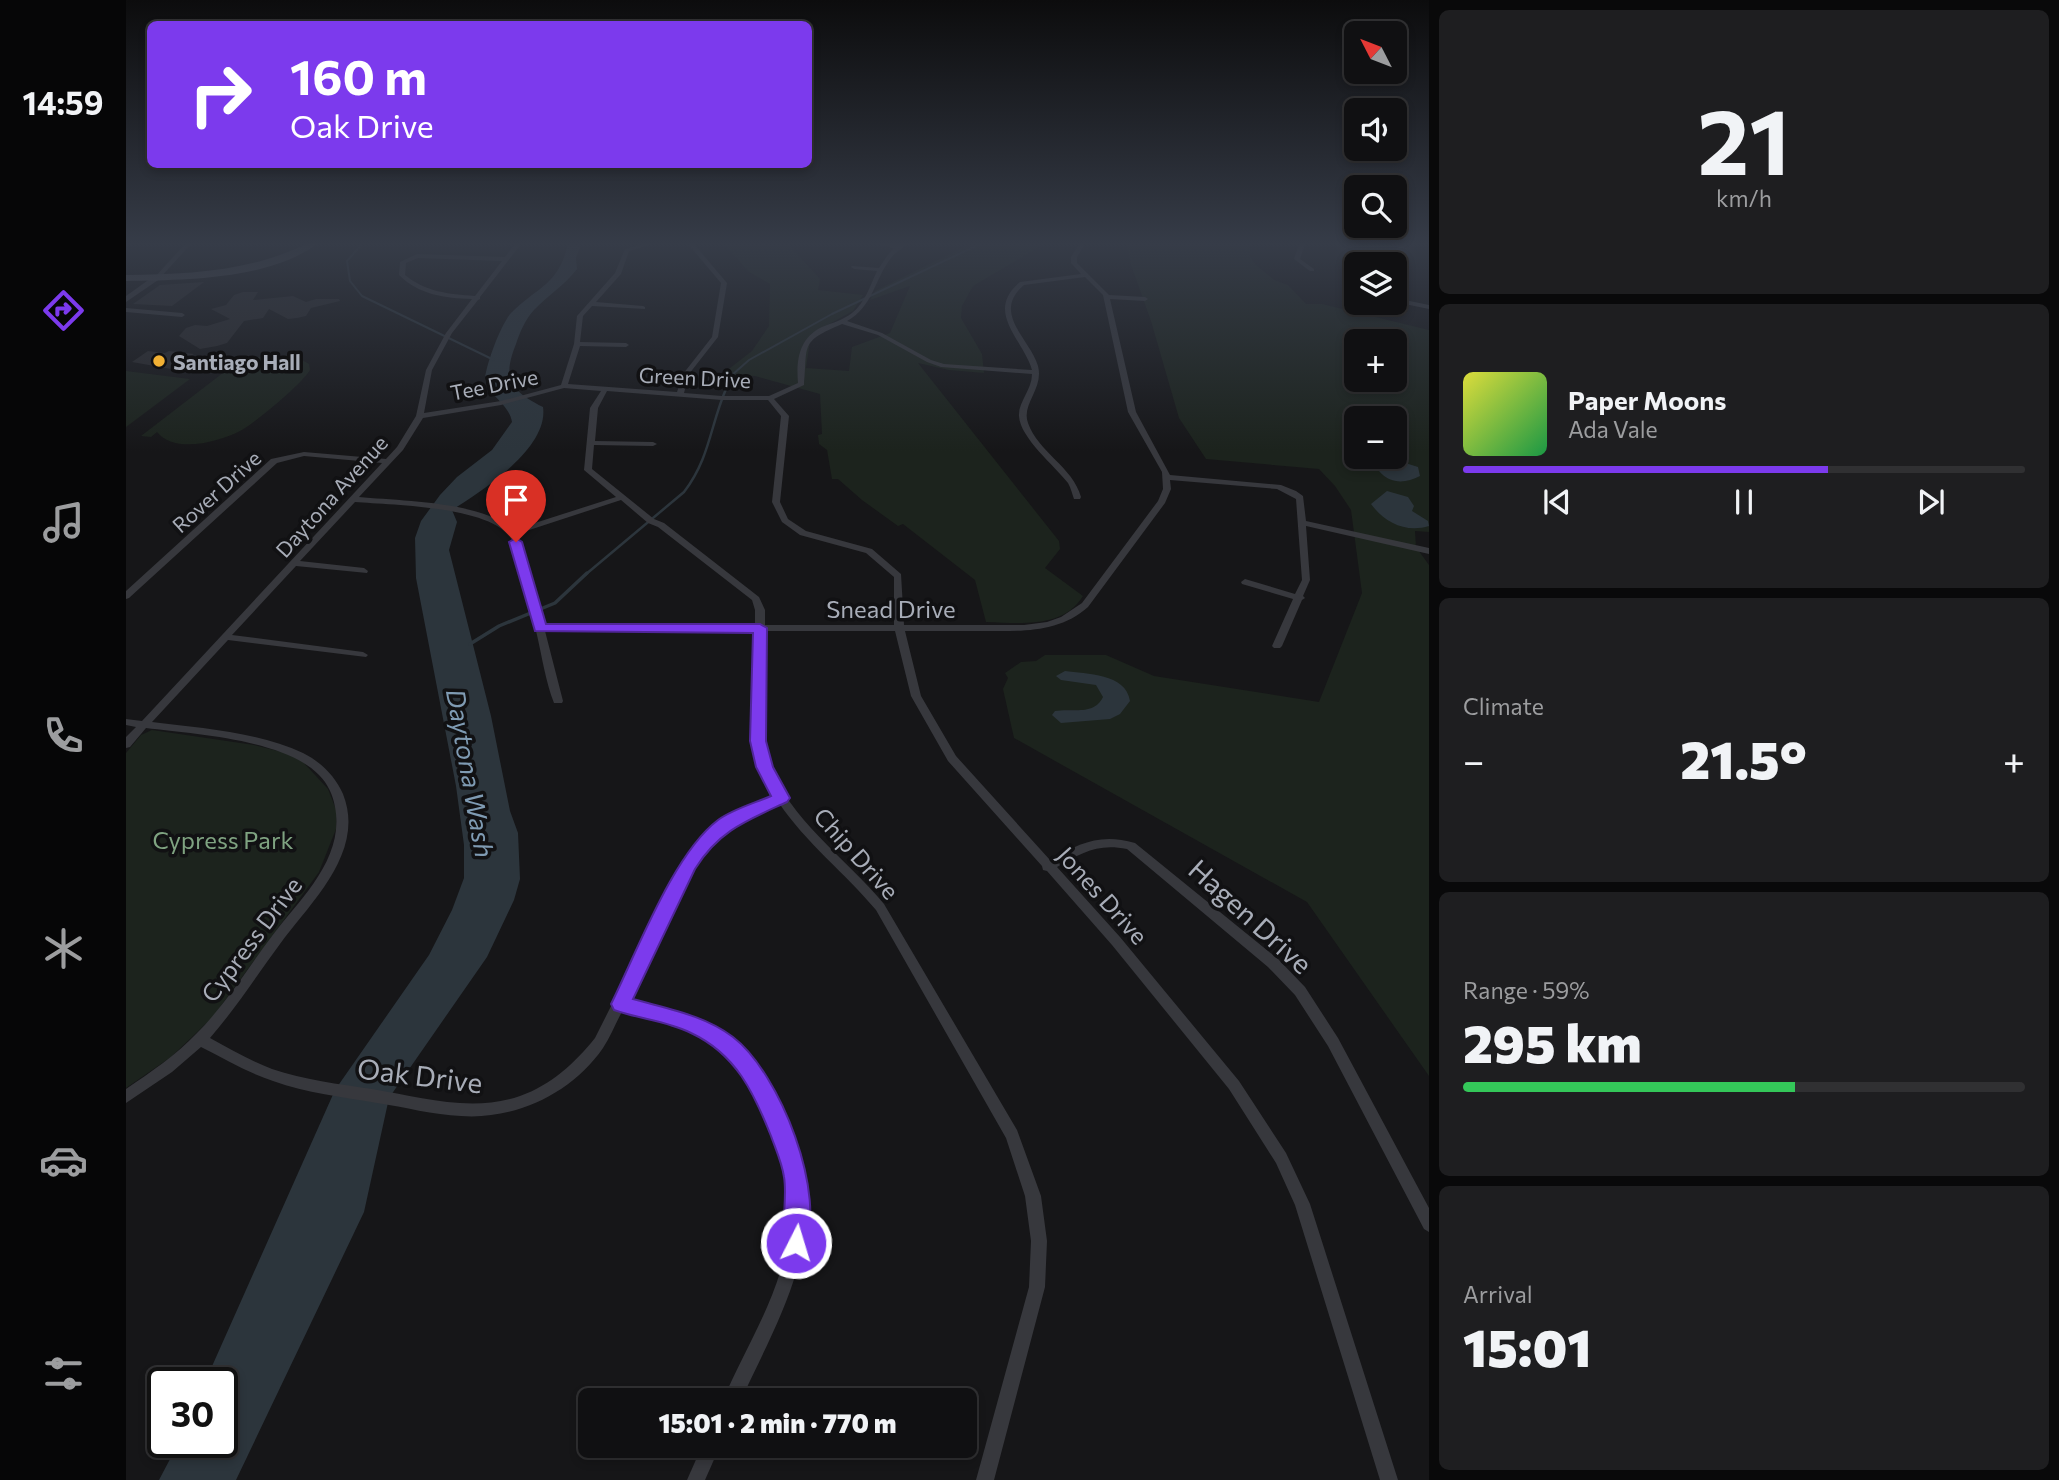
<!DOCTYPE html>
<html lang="en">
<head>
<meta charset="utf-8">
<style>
	:root { --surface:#101012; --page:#1e1e20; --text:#f1f3f6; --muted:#9c9d9f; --line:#303032; --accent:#7c3aed }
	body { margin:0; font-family:Commissioner,sans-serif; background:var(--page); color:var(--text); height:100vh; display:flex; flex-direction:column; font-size:26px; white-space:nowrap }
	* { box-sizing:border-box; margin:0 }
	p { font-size:23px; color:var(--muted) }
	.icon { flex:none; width:38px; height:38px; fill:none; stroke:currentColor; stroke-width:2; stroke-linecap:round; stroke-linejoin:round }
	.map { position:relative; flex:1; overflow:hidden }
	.sheet { display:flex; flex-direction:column; gap:10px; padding:10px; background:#09090a; width:630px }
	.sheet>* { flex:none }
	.top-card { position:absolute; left:21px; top:21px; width:665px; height:147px; border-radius:10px; box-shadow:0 4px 10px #0003,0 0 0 2px var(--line); background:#7c3aed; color:#fff; overflow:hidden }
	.needle { width:46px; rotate:312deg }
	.buttons { position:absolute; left:1218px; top:21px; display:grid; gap:14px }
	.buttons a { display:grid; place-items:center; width:63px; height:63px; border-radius:10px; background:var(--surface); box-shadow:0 4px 10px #0003,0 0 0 2px var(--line); font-size:35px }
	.speed { position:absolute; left:21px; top:1367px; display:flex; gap:14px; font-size:35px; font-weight:700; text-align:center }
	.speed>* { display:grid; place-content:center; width:91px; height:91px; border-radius:50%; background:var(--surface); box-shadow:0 4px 10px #0003,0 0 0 2px var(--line); line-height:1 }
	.speed .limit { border:4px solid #111; border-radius:10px; background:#fff; color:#111 }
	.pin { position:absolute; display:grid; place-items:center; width:60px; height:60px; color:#fff; margin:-72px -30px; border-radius:50% 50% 50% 0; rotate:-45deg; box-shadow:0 0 7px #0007 }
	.pin .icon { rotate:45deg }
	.me { position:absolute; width:77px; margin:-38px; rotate:5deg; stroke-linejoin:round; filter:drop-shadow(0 0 5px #0008) }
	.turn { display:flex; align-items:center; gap:24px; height:147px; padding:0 28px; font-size:32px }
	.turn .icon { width:91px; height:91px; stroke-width:2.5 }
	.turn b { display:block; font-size:49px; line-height:60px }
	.big { font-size:52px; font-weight:800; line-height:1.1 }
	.sheet .tile { flex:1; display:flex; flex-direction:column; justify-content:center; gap:10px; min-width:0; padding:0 24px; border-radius:10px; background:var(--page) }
	.sheet .dial { align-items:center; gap:0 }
	.dial b { font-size:91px; line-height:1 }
	.song { display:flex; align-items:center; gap:21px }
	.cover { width:84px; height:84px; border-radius:10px; background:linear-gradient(135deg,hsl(60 70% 55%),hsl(140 70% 35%)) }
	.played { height:7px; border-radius:4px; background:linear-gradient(90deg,var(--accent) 65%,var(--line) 65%) }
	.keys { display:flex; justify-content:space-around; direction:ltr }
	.heat { display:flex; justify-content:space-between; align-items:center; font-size:38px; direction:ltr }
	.charge { height:10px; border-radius:5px; background:linear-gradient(90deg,#34c759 59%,var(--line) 0) }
	.trip { position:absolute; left:452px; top:1388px; width:399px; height:70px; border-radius:10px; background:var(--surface); box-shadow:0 4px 10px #0003,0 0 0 2px var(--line); font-weight:800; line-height:70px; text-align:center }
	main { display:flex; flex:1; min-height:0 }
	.tabs { display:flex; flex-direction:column; width:126px; justify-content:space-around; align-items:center; background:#060607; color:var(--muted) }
	.tabs .icon { width:49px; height:49px }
	.tabs .selected { color:var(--accent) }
	.tabs b { font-size:32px; color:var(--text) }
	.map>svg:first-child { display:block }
	.green { fill:#1c231d; fill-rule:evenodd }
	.water { fill:#2c353c }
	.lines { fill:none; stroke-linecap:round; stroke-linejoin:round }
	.stream-far2 { stroke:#2c353c; stroke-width:2 }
	.stream-far1 { stroke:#2c353c; stroke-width:2.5 }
	.stream { stroke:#2c353c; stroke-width:3.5 }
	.building { fill:#29292c }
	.minor { fill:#37383d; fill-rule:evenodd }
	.tertiary { fill:#37383d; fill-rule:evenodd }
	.secondary { fill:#45474d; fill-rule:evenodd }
	.route { fill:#7c3aed; stroke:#51269a; stroke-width:2 }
	.poi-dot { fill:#f2b134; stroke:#111113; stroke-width:2.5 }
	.labels { text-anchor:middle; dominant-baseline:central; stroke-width:7; stroke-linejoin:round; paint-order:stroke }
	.far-poi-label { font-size:21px; font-weight:bold; fill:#a8adb8; stroke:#111113; text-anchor:start }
	.far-street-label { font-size:21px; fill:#a8adb8; stroke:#111113 }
	.street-label { font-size:24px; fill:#a8adb8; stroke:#111113 }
	.park-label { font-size:24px; fill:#7fa381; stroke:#111113 }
	.water-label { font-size:26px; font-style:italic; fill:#7f9bb3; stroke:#111113 }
	.near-street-label { font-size:28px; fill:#a8adb8; stroke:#111113 }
</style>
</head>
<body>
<main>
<nav class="tabs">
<b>14:59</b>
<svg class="icon selected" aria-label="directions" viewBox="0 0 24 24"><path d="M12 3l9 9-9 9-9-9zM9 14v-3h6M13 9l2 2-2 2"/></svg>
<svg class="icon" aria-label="music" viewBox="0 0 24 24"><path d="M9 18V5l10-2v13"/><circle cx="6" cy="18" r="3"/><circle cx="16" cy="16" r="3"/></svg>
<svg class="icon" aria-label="phone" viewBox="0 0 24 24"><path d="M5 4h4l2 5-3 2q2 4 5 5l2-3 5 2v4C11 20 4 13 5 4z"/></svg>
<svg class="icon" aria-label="climate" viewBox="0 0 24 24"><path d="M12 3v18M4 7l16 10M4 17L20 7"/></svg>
<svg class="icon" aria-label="car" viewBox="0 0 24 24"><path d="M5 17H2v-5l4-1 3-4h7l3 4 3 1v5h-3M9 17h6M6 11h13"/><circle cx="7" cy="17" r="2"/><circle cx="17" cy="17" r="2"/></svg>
<svg class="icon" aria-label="filters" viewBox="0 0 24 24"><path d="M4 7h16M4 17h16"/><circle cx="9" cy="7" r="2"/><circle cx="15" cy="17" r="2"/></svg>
</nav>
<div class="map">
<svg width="1303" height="1480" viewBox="0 0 1303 1480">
	<rect width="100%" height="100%" fill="#161618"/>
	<g class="green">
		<path d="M598,244H662L694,279L692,290L737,295L727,311L685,334L680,368L723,371L726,347L764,333L784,286L744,300L749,291L844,244H918L847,286L836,306L835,318L856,354L858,373L823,370L792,363L933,541L934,549L919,568L957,596C937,629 893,623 860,622L849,580L777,524L772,526L736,500L712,479H706L701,450L693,444L692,435L696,434L694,394L629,376L595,375L626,351L643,326L644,284L623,272Z"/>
		<path d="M1001,244H1124V257L1130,265L1148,280L1162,285L1180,304H1196L1303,330V532L1289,531L1290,547L1303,565V1076L1181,902L888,738L877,689L882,678L879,673L895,662L910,661L919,655H980L1028,676L1193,702L1236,593L1225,510L1209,486L1193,469L1080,459L1053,418L1025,321L1005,265ZM1230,341H1269V380H1230ZM1230,418H1269V457H1230Z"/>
		<path d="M142,356L171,357L183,364L184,370C175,385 129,423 114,431C93,442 48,454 31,432L25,437L15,436L115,359Z"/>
		<polygon points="0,371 64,379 0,427"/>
		<polygon points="26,730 128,745 160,753 177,762 202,789 211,812 210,829 193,872 86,1018 45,1057 0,1088 0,753 15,735"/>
	</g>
	<g class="water">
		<path d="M442,244H455L450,258L451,269C438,286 422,295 408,310C399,320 394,332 390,344C376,379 384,390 417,407C423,448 356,491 326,510L331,522L323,550L365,716L384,811L392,833L394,879L388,900L361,957L263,1098L238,1212L110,1480H33L53,1442H96V1382H79L209,1090L303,955L326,910L338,878V845L330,786L290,578L289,538L295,521L314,495L331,477L366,450L386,422C383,403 358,392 359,378C361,362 375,324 385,313C412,286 432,286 442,244Z"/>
		<path d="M1273,461L1292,467L1294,476C1279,484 1264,484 1253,471L1256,465Z"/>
		<path d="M1261,491L1282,497L1288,506L1286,511L1302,521L1303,526C1280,533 1259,523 1245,504Z"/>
		<path d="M939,671C960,674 1000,673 1004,701L994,714L984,719L935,723L926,715L929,711C946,708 968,716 977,697L970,685L935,680L930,676Z"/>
	</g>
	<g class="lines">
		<g class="stream-far2">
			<polyline points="236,244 221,261 224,281 236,296 368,360"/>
			<polyline points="599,391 606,375 623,360 706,314 854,244"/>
		</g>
		<path class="stream-far1" d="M459,575L558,492C584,458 584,426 600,389"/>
		<polyline class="stream" points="344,644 373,626 429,603 461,573"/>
	</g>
	<g class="building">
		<polygon points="78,282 46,306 7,304 34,285"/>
		<polygon points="117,292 132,292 127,300 167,296 180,302 190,299 213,299 214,301 185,308 180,316 171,318 162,319 143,309 137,318 118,321 101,343 91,346 74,349 53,336 60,328 69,325 81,326 104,319 85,309 100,305 108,295"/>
		<polygon points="22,351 39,353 43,351 68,354 45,369 6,362"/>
	</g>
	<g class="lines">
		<g class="minor">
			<polygon points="59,244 65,244 33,279 29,279 29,277"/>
			<path d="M389,244H395L354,297V299L352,300L326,333L306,370L298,413L375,401L435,385L448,344L451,316L489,273L499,249L517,244H527L503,251L495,274L470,302L517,306L519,307V309L466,306L457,316L454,342L500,343L503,345L500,347L454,346L442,384L551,392L557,374L586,337L595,283L562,244H568L601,283L592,337L563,374L558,393L596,396H643L672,383C670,360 673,338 696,327C706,323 717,320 726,313C739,303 744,286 751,271L728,269L725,267L726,266L753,268L761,256L768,248L748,244H782C776,249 769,252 765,258C748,280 747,307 721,321L756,333L805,360L818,364L906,370C897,339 858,312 894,282L955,274L945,263V257L953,244H959L951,257V263L983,295L1019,297L1022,299L1019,301L984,299L1010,412L1044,475L1155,485L1170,491L1177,496L1180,521L1303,548V554L1180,526L1184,580L1177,596L1179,598L1176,600L1156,646L1154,648H1148L1146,646L1167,599L1116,584L1115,582L1119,579L1169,594L1176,580L1170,499L1151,489L1044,480L1045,489L1039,503L962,607C932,634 892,631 854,631C829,631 804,631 779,631L795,696L830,756L924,860C954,843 974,833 1009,843L1152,959L1179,987L1212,1038L1303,1208V1232L1298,1229L1202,1046L1169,995L1142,967L1001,849C971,843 956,853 931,867L994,937L1113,1081L1160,1153L1184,1204L1272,1480H1254L1169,1205L1150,1163L1103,1089L986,945L921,871L917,870L916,866L822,761L785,696L769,631H639C638,668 631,707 638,743C649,810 717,854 758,904L891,1130L915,1196L921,1241L919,1287L868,1480H850L903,1287L905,1241L899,1196L880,1138L750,910C719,873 680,843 653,803C622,816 595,831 574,857L501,1000C533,1008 569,1014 596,1033C660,1080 691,1182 674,1258C662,1308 636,1354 615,1400H597C617,1353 646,1308 658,1258C676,1183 650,1088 587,1041C561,1022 527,1017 497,1010C490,1022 485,1036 477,1048C446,1093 390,1120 335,1116C307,1115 279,1107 251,1103C216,1097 181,1093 147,1081C122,1073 99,1059 75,1047L46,1072L0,1103V1089C25,1072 50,1055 71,1033C100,1004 121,969 146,936C174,899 219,859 209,807C207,795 202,784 193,775C158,739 68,734 20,728L4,747L0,748V737L10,727L0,725V719L16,721L256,463L178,456L151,463L3,598L0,599V591L145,459L178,452L260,459L271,447L290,416L300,370L320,333L346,299C319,298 293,295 273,275L274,262L291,254L379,257ZM292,258L376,261L349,296C322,294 300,292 279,275L280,263ZM959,277L977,295L1002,412L1036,472L1037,489L1032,501L956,603L935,617L921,622L898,625H778L775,574L746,549L680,531L662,519L654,502L663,416L648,399L678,385C682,345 673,342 716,324L752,335L801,362L815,367L906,374C906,390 892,402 893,416C894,438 929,466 942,483C945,488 946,494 948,499H954L955,497C947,467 912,452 902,423C895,404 918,389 912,366C904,339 865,313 898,285ZM438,388L475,391L464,408L458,470L490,497L387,530C356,501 274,501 233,497L277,450L297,418L375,405ZM481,391L596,400H642L655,416L646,502L656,522L674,535L740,553L768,577V625H639V610L633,597L538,523L528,519L466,469L468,445L527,446L531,444L527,442L469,441L472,408ZM495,500L522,523L532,527L626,600L629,610V625H418L404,568L391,534ZM229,502C265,505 362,506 384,537C397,555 405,611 411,635C416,657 420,683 428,703H436L437,701L419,631H629C628,686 614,748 648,796C608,813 578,828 555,867L469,1038C449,1063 425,1085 394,1096C345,1113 295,1097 246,1089C213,1084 178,1080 146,1069C125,1061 104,1049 84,1038C110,1008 131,975 154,944C185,902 240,852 217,794C209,776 195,762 177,753C133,732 74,728 26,722L102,640L240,657L242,655L237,652L106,635L170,566L241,573L242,571L238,568L174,561Z"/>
			<polygon points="1173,244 1179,244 1174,259 1188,269 1188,271 1184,271 1168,259"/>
			<polygon points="1275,244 1281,244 1265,264 1259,264"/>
			<polygon points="1269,298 1303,305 1303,309 1269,302"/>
			<polygon points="0,308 56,313 59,315 56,317 0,312"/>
			<polygon points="576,1446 594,1446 579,1480 561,1480"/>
		</g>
		<polygon class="tertiary" points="28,276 35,278 0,302 0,296"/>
		<path class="secondary" d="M180,244H191C142,280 59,280 0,281V275C62,274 123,272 180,244Z"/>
	</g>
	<linearGradient id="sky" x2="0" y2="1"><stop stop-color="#0c0c0d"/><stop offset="0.54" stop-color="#363c48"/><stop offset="1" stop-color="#363c48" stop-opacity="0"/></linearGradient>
	<rect width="1303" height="451" fill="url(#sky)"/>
	<path class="route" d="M390,538L396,542L420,624H634L641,628L640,741L647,767L664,798L661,802C622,820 593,830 569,869L507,999C542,1009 578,1015 607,1037C654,1073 702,1195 678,1252L670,1255L661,1252C653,1232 662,1200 658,1177C656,1163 650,1150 645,1136C628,1093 610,1054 565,1033C542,1021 513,1019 488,1010L485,1004C511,952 547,854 592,820C607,809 629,803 645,796L630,767L624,741L627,633L409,631L383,542Z"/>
	<circle class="poi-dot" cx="33" cy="361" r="7"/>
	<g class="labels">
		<g class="far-poi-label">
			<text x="47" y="361">Santiago Hall</text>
		</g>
		<g class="far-street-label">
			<text transform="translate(569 377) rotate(3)">Green Drive</text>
			<text transform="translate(368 384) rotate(-11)">Tee Drive</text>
			<text transform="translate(90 491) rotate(-42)">Rover Drive</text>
			<text transform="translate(205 496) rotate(-48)">Daytona Avenue</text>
		</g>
		<g class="street-label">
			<text x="765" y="608">Snead Drive</text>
			<text transform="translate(731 853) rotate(48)">Chip Drive</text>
			<text transform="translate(977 895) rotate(48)">Jones Drive</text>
			<text transform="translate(125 939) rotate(-53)">Cypress Drive</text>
		</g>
		<g class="park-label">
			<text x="97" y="839">Cypress Park</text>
		</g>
		<g class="water-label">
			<text transform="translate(345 773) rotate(80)">Daytona Wash</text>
		</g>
		<g class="near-street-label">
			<text transform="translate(1125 916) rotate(42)">Hagen Drive</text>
			<text transform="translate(294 1075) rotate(7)">Oak Drive</text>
		</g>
	</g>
</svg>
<div class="buttons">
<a><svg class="needle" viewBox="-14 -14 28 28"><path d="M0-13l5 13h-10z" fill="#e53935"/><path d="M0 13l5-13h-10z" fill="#9c9d9f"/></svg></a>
<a><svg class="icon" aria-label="sound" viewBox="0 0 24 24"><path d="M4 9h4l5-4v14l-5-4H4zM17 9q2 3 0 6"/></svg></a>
<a><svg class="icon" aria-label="search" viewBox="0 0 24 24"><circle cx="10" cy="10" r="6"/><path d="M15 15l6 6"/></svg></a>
<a><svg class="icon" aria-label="layers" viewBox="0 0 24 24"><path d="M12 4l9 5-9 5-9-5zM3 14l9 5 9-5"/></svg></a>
<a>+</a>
<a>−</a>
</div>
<div class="speed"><div class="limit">30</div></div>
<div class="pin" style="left:390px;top:542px;background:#d93025"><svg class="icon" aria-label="arrive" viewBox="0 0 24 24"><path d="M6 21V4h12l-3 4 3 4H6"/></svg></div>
<svg class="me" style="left:670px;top:1243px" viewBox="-20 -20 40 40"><circle r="17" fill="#7c3aed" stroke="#fff" stroke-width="3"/><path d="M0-11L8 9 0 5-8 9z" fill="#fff"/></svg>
<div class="trip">15:01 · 2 min · 770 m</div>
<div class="top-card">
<div class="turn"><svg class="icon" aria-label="right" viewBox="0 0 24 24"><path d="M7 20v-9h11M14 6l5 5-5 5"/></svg><div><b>160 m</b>Oak Drive</div></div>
</div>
</div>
<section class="sheet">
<div class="tile dial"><b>21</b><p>km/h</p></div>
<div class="tile">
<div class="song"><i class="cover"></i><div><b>Paper Moons</b><p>Ada Vale</p></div></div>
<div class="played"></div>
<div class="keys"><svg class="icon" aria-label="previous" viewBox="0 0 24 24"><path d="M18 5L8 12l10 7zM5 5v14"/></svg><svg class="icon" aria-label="pause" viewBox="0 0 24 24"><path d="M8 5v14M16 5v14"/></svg><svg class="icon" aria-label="next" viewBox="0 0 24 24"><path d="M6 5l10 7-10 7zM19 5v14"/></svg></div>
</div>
<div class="tile"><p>Climate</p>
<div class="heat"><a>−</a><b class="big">21.5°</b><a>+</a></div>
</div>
<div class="tile"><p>Range · 59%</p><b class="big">295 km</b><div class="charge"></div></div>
<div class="tile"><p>Arrival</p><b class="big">15:01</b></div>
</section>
</main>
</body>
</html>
